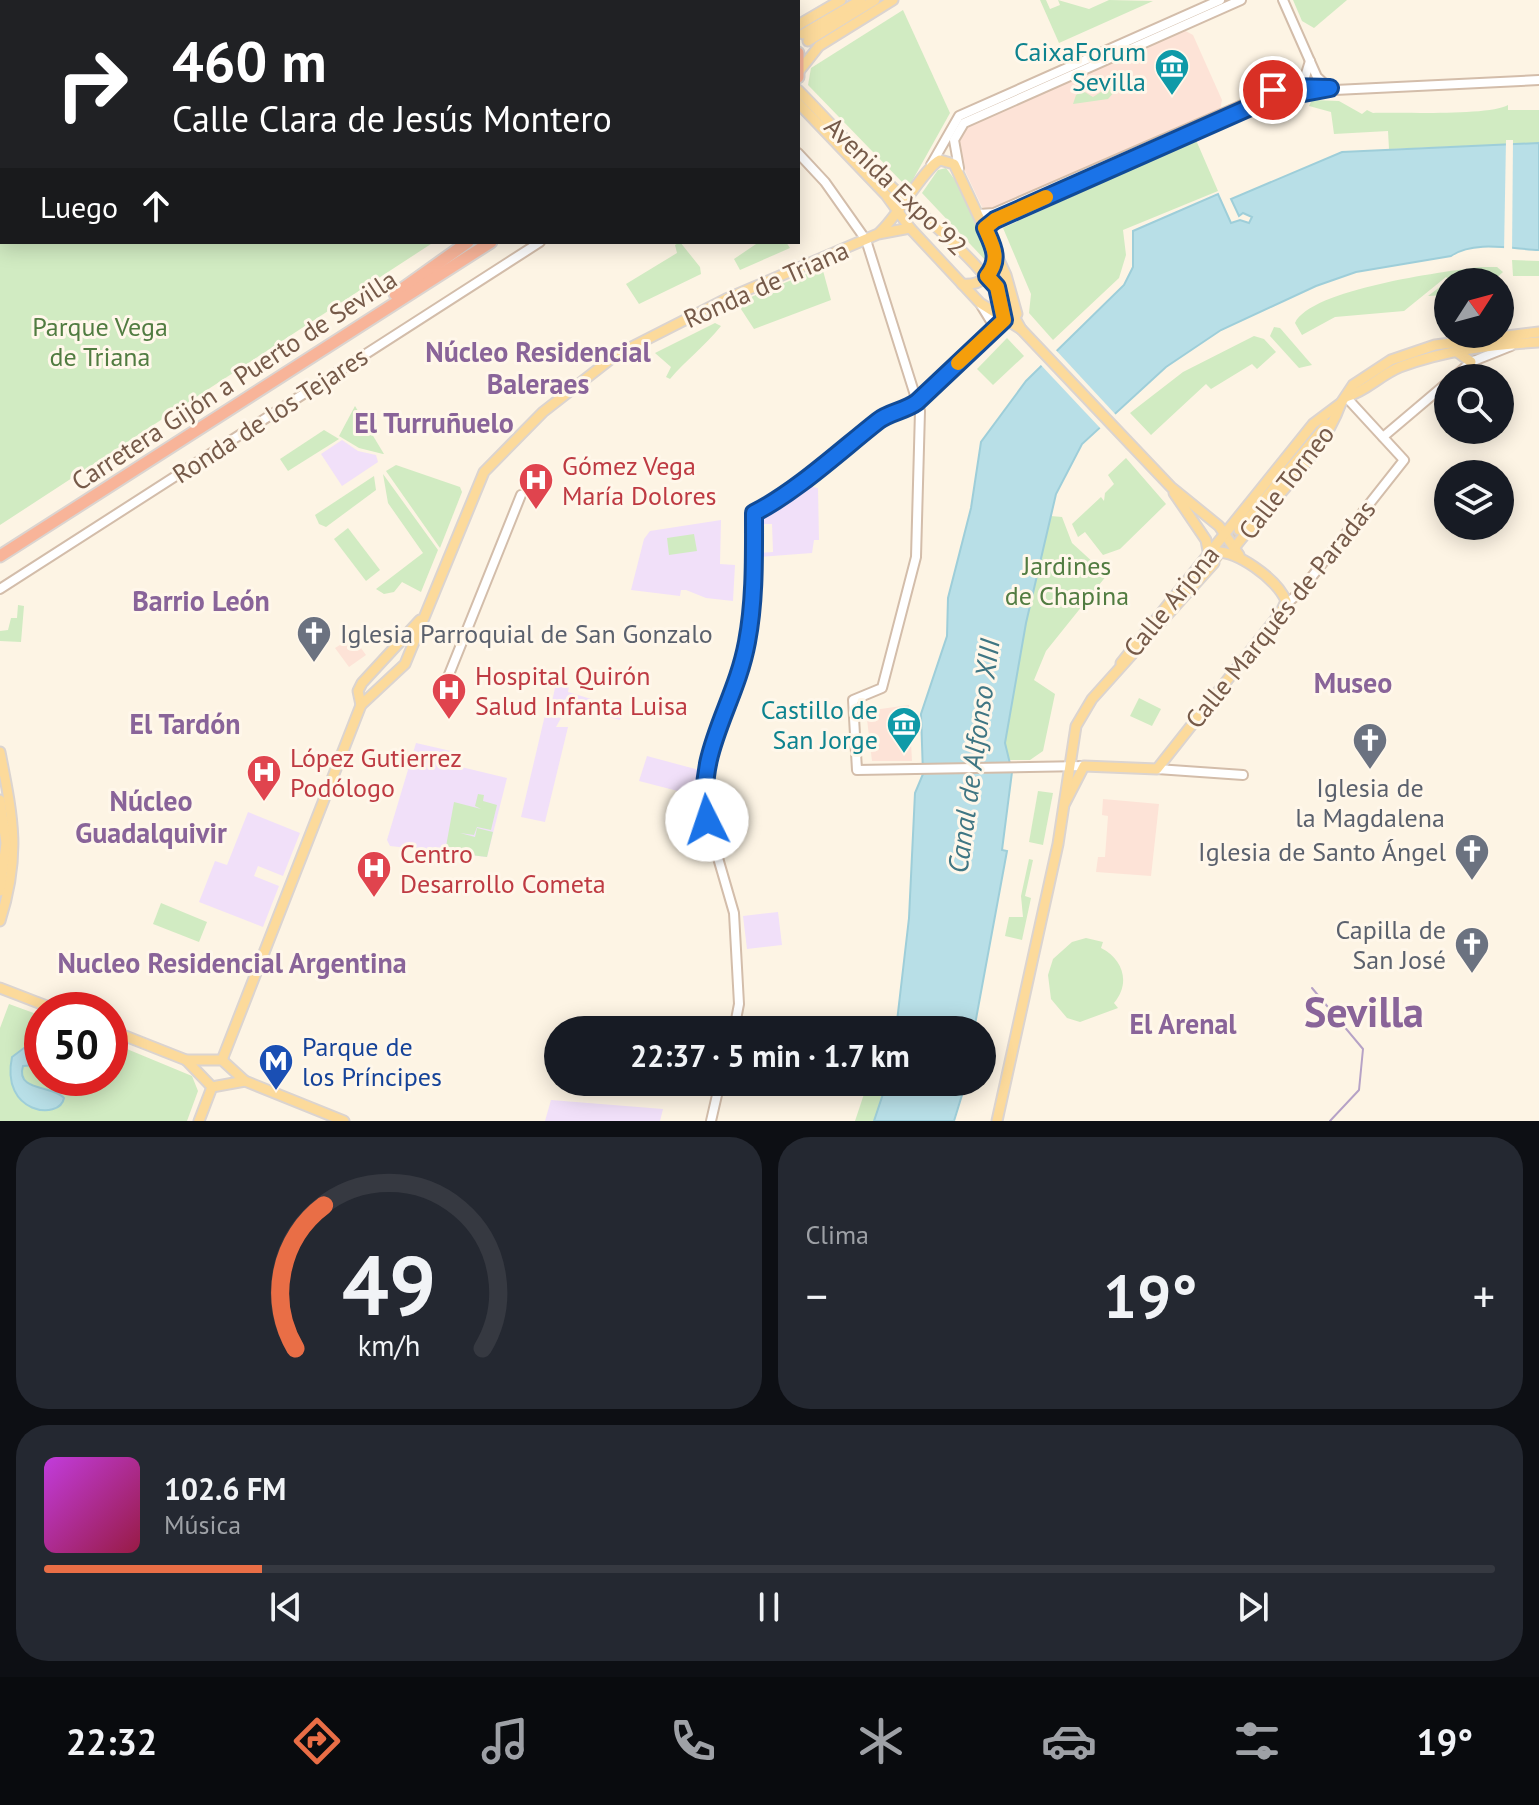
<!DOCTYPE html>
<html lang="es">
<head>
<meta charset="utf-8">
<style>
	:root { --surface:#171b24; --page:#242831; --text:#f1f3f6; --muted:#9ea1a6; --line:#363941; --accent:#e96e46 }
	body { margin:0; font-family:"PT Sans",sans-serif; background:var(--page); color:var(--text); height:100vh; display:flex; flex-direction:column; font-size:30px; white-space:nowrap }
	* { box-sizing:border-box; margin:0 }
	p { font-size:26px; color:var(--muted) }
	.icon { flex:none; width:44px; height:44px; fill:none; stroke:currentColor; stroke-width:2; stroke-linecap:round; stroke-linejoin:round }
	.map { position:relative; height:1121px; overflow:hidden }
	.panel { display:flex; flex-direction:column; gap:16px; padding:16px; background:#0d0f14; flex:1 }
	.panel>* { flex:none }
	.hud { position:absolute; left:0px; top:0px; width:800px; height:244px; box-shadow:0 4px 20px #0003; background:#202124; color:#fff; overflow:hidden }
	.needle { width:52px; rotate:54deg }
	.fabs { position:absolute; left:1434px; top:268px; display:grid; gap:16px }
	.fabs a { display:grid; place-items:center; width:80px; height:80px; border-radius:50%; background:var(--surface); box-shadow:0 4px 20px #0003; font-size:40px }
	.speed { position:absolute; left:24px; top:992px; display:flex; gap:16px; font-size:40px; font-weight:700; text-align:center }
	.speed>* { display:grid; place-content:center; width:104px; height:104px; border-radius:50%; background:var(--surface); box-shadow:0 4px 20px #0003; line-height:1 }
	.speed .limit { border:12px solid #d22; background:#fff; color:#111 }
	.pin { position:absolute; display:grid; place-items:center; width:68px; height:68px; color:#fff; margin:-34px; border:4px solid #fff; border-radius:50%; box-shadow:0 2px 8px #0007 }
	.me { position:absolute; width:88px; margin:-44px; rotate:356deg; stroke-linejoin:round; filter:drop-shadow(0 0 6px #0008) }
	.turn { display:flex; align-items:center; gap:28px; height:168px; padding:0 40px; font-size:36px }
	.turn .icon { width:104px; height:104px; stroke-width:2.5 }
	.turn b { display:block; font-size:56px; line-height:68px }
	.then { display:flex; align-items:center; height:76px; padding:0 40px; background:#0003; gap:16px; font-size:30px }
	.big { font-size:60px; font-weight:700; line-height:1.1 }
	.panel .widget { flex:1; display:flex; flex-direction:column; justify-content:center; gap:12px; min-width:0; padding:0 28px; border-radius:32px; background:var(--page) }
	.panel .dial { align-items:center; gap:0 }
	.dial svg { height:208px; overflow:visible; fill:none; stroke:var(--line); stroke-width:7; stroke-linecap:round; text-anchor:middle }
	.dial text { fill:var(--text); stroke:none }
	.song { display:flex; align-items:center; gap:24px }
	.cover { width:96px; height:96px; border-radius:12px; background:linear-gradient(135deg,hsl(290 70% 55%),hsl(340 70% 35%)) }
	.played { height:8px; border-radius:4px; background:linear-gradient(90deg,var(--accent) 15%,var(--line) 15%) }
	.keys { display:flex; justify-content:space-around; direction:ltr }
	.heat { display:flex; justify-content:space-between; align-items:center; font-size:44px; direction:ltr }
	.panel .tiles { flex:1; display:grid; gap:16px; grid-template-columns:1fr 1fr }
	.widget:last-child { grid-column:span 2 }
	.trip { position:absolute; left:544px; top:1016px; width:452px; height:80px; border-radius:40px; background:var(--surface); box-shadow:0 4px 20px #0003; font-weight:700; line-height:80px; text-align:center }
	.dock { display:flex; height:128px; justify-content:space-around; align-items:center; background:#090b0e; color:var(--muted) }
	.dock .icon { width:56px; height:56px }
	.dock .selected { color:var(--accent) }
	.dock b { font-size:36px; color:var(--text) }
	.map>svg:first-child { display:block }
	.commercial { fill:#fde3d7 }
	.education { fill:#f1e0f9 }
	.green { fill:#d1ebc2 }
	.water { fill:#b8dfe7; stroke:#9eced9; stroke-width:2 }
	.pier { fill:#fdf4e4 }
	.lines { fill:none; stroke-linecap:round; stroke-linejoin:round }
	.primary-tunnel { stroke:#dbcebd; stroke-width:9; stroke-dasharray:9 4.5; stroke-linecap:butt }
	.secondary-casing { stroke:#d3bdaa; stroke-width:12 }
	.primary-casing { stroke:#dbd4d0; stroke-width:13 }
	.highway-casing { stroke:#dbd4d0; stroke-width:15 }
	.secondary { stroke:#fff; stroke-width:8 }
	.primary { stroke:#fcda9b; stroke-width:9 }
	.highway { stroke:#f8b499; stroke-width:11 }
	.tram { stroke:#b6a2c6; stroke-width:2 }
	.route-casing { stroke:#114b97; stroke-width:20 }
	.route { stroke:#1a73e8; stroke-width:14 }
	.slow { stroke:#f59e0b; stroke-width:14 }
	.labels { text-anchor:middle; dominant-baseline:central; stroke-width:6; stroke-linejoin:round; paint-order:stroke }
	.culture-label { font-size:26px; fill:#0d838f; stroke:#fff7ea; text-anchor:end }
	.street-label { font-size:26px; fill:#765a49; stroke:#fff7ea }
	.park-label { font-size:26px; fill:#517c41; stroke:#fff7ea }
	.health-label { font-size:26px; fill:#be3a42; stroke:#fff7ea; text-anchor:start }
	.worship-label { font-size:26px; fill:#5b616d; stroke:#fff7ea; text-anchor:end }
	.transit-label { font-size:26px; fill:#164399; stroke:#fff7ea; text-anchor:start }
	.neighbourhood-label { font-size:28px; font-weight:bold; fill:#896499; stroke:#fff7ea }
	.water-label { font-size:28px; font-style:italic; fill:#3f7683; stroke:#fff7ea }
	.town-label { font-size:42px; font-weight:bold; fill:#896499; stroke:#fff7ea }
</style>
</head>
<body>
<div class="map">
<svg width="1539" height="1121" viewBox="0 0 1539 1121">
	<rect width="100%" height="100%" fill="#fdf4e4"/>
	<g class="commercial">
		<polygon points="1182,29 1193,35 1222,100 1220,110 995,211 982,207 957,154 962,128"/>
		<polygon points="353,637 366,655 349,667 335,648"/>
		<polygon points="909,705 912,761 872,761 866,711"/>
		<polygon points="1103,799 1159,804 1151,876 1096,872 1098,857 1105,857 1108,816 1102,815"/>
	</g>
	<g class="education">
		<polygon points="342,440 358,451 376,455 378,462 342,486 321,454"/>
		<polygon points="802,485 818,488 819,540 814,540 812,553 759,557 759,553 773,552 772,524 758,524 763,514"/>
		<polygon points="721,520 720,564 735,565 733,601 706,598 686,590 681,590 680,596 631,590 644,539 650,531"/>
		<polygon points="556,683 569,686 568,692 624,709 620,720 552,702"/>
		<polygon points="545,715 561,718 556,727 568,727 545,822 521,817"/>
		<polygon points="416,743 451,751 449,759 454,761 453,765 507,778 487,857 390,846 387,840"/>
		<polygon points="647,756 699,770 697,796 639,781"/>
		<polygon points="248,812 300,833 283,876 258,866 254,876 279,886 263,927 199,902 215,861 227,865"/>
		<polygon points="778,912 782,945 747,949 743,916"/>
		<polygon points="551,1100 663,1109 660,1121 545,1121"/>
	</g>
	<g class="green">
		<polygon points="1040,0 1046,0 1050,9 1060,5 1058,0 1089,9 1109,0 1153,1 1059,43"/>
		<polygon points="1293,0 1347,0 1314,28 1302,21"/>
		<polygon points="903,10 950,113 911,183 904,184 808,85 811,68"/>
		<polygon points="1115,79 1122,83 1108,99 1073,104 1076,95 1083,91 1093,97 1104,90 1104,82"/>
		<path d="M1312,100L1339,101L1362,114L1367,110L1373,113C1399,112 1490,116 1508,105V110H1539V143L1389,149L1388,131L1334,134L1331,112L1309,106Z"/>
		<polygon points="1196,140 1218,191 1123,230 1126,255 1119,278 1053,340 1029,313 1031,294 1003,228"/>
		<polygon points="946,168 958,184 989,255 988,263 922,193 938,170"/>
		<polygon points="0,200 2,242 434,242 0,525"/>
		<polygon points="680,242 700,267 701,274 639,304 626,284 677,253 675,245"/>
		<polygon points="759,242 786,242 790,248 740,270 734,259"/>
		<polygon points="1512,260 1539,261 1539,276 1513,276"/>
		<polygon points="822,267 831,300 754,329 737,303"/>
		<path d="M1480,267H1497L1503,272L1492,282H1448V295L1428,296L1449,280L1446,277L1404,311L1335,317L1302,335L1295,323C1311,289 1442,272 1480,267Z"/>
		<path d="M715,323L721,326C705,346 686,360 670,379L666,377L671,367L655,353Z"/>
		<polygon points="1274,327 1280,328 1312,365 1299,368 1270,336"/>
		<polygon points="1254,336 1264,339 1276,352 1257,369 1252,364 1211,389 1206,384 1151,435 1130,413 1183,372"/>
		<polygon points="1007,338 1024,356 993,385 977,369"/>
		<polygon points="355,406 384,454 383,454 359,448 339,436"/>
		<polygon points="324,430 339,439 288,471 280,459"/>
		<polygon points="1126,458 1166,504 1120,549 1103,555 1085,532 1078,537 1072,524 1101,497 1104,501 1105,493 1114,484 1108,475"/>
		<polygon points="396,465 460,487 462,492 440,548 386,471"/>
		<polygon points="383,474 438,550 421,592 402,582 394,592 384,594 376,589 423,553 388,503"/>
		<polygon points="374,476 376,490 326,527 319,524 315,515"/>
		<polygon points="1051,516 1062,517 1072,543 1107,575 1046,651 1034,680 1055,694 1043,751 1030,760 1009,760 1005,743 1026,623"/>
		<polygon points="348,528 380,570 366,581 334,539"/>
		<polygon points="694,534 697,551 669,555 667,538"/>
		<polygon points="18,605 24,606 21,642 0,641 0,631 8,630 11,618 17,618"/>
		<polygon points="1139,698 1161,709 1152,726 1130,716"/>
		<polygon points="1038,791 1053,793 1043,845 1029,842"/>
		<polygon points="478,794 484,795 483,801 497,805 491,830 477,827 474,835 460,833 475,837 477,828 493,832 487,857 445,852 454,802 481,809 475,806"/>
		<polygon points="1029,859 1033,860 1025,896 1031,898 1022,940 1005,936 1009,917 1023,917 1021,896"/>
		<polygon points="161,903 207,922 199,942 153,924"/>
		<path d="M1086,938L1103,942L1101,948C1123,959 1131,983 1114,1003L1118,1008L1080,1022L1067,1018L1051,999L1048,975L1053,959L1072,942Z"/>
		<polygon points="9,1004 42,1016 42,1078 110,1078 110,1042 192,1076 198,1091 187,1121 0,1121 0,1028"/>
		<polygon points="868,1082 887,1082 874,1121 855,1121"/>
	</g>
	<g class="water">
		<polygon points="115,0 396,0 110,2"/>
		<path d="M1539,143V250C1512,249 1474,240 1451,256L1356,272L1316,286L1221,330L1166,367L1082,444L1056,494L1026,623L1005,743L1012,772L1002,850L1007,851L974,1030H896L909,918L915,793L923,774L921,714L947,636L948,598L971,508L981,442L1026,381L1124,285L1133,267V231L1218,194L1231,223L1240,220L1249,223L1252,217L1243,213L1239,216L1231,199L1342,152Z"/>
		<path d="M24,1048L35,1051L40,1061L37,1065L23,1066C15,1092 54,1085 64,1098C60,1121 0,1114 12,1057Z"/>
		<polygon points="887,1082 966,1082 954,1121 874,1121"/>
	</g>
	<g class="pier">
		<polygon points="1506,140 1513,140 1512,253 1504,252"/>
		<polygon points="1054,348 1116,415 1101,429 1039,363"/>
	</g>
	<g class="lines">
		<polyline class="primary-tunnel" points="1214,563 1239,530"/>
		<g class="secondary-casing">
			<g id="secondary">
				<polyline points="1283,0 1317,77 1329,88"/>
				<polyline points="1290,86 1305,77 1310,61"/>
				<polyline points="798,153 825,182 866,240 920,411 916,557 882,688 853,700 857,770 1084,766"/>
				<polyline points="931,165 959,116 1220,0"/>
				<polyline points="959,168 954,140 964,123 1241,0"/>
				<polyline points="979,214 994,213 1281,88 1335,90 1539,80"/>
				<polyline points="985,228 995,220 1266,100 1309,93"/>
				<polyline points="981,305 992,323 989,332"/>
				<polyline points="1453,378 1471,362 1511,346"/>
				<polyline points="1383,437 1448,382"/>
				<polyline points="0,589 540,242"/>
				<polyline points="1285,605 1299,593 1404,460 1346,397"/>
				<polyline points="446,682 521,495"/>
				<polyline points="1157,769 1243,775"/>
				<path d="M734,1030L739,1004L734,913L707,820L703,789L709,751L747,643L754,513C794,493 843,449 878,421C889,412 905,411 917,402L1004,320L1002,302"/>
				<polyline points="711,1121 720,1082"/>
			</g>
		</g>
		<g class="primary-casing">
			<g id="primary">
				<polyline points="798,25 841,0"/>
				<polyline points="803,34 861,0"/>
				<polyline points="808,41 875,0"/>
				<polyline points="800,70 819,46 893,0"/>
				<path d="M798,90C830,122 860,157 893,188C944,235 987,266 1021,329L1171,487L1219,526L1239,555"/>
				<polyline points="798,103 886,195 910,228 980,303 1021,329"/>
				<path d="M880,232C897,217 926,166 940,160L954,164L1006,275L1017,314"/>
				<path d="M962,284C982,286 994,274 996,254"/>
				<polyline points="1456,351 1471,362"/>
				<path d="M1346,397C1367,391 1380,375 1400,367C1445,350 1491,345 1539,342"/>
				<polyline points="1174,493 1206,540 1209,556"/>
				<polyline points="1239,530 1327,424"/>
				<path d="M1235,547C1269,502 1322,457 1341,403"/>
				<polyline points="1121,663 1313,424 1341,403 1353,385 1391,360 1435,345 1539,332"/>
				<polyline points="361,705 358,691 362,683 420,620"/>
				<path d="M0,752C13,818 21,855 0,921"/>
				<polyline points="0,800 6,843 0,891"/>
				<path d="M1065,803L1084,766L1157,769L1281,612L1286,601C1277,579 1236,549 1212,552"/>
				<polyline points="0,988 57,1010"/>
				<polyline points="110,1030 186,1060 222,1060 245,1081 344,1121"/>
				<polyline points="186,1060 212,1087 245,1081"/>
				<polyline points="222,1060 361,705 405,664 484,472 543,412 616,355 726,299 878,234 910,228"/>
				<polyline points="199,1121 212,1087"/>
				<polyline points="997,1121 1058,844 1076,726 1092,699 1214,563"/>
			</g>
		</g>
		<g class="highway-casing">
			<g id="highway">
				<polyline points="693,0 695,2"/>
				<polyline points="710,0 712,2"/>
				<polyline points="798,53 798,77"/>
				<polyline points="395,294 468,242"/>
				<polyline points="0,556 491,242"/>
			</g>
		</g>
		<use href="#secondary" class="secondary"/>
		<use href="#primary" class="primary"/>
		<use href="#highway" class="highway"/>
		<polyline class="tram" points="1312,988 1363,1049 1359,1090 1330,1121"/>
	</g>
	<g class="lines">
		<g class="route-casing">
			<path id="route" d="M707,820C695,751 735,707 747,642C755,600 754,555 754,513C796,492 841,450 878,421C889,412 905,411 917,402L1004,320L997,287L987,276C1001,259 993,246 985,228L995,220L1266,100L1330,88L1289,87L1273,90"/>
		</g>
		<use href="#route" class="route"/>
		<path class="slow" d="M958,363L1004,320L997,287L987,276C1001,259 993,246 985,228L995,220L1046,197"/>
	</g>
	<defs>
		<g id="museum-pin" transform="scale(1.8)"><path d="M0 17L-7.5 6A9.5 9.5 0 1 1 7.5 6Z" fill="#0f9aa8" stroke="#fff7ea"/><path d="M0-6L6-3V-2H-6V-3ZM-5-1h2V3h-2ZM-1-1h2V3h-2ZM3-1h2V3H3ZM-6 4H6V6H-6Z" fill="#fff"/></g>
		<g id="hospital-pin" transform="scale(1.8)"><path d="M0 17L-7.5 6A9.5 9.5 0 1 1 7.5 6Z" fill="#e0444e" stroke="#fff7ea"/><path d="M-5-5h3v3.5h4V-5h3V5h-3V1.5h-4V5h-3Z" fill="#fff"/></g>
		<g id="church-pin" transform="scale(1.8)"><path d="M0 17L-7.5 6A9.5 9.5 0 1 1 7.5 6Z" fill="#6b7280" stroke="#fff7ea"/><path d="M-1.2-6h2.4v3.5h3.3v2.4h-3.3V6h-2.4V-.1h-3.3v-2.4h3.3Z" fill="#fff"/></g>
		<g id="metro-pin" transform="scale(1.8)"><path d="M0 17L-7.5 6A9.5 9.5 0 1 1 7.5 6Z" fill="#1a4fb4" stroke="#fff7ea"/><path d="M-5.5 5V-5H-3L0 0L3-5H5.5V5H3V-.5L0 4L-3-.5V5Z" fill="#fff"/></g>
	</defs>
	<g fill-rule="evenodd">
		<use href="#museum-pin" x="1172" y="66"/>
		<use href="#hospital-pin" x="536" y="480"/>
		<use href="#church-pin" x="314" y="633"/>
		<use href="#hospital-pin" x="449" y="690"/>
		<use href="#museum-pin" x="904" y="724"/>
		<use href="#church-pin" x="1370" y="740"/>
		<use href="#hospital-pin" x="264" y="772"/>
		<use href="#church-pin" x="1472" y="851"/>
		<use href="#hospital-pin" x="374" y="868"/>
		<use href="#church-pin" x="1472" y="944"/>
		<use href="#metro-pin" x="276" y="1061"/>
	</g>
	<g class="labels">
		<g class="culture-label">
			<text x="1146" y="51">CaixaForum<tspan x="1146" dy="30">Sevilla</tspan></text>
			<text x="878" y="709">Castillo de<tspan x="878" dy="30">San Jorge</tspan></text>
		</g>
		<g class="street-label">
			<text transform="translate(896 186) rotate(44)">Avenida Expo´92</text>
			<text transform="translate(766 284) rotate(-24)">Ronda de Triana</text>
			<text transform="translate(234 380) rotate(-33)">Carretera Gijón a Puerto de Sevilla</text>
			<text transform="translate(270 415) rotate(-33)">Ronda de los Tejares</text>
			<text transform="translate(1286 482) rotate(-52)">Calle Torneo</text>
			<text transform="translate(1171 601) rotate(-51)">Calle Arjona</text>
			<text transform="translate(1280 614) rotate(-51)">Calle Marqués de Paradas</text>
		</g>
		<g class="park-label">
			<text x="100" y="326">Parque Vega<tspan x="100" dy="30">de Triana</tspan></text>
			<text x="1067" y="565">Jardines<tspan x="1067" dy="30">de Chapina</tspan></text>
		</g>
		<g class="health-label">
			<text x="562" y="465">Gómez Vega<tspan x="562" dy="30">María Dolores</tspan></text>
			<text x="475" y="675">Hospital Quirón<tspan x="475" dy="30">Salud Infanta Luisa</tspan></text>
			<text x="290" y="757">López Gutierrez<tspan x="290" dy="30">Podólogo</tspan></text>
			<text x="400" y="853">Centro<tspan x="400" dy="30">Desarrollo Cometa</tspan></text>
		</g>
		<g class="worship-label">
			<text x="340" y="633" text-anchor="start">Iglesia Parroquial de San Gonzalo</text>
			<text x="1370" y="787" text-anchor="middle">Iglesia de<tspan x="1370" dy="30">la Magdalena</tspan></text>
			<text x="1446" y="851">Iglesia de Santo Ángel</text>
			<text x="1446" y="929">Capilla de<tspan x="1446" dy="30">San José</tspan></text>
		</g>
		<g class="transit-label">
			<text x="302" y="1046">Parque de<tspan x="302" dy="30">los Príncipes</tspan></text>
		</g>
		<g class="neighbourhood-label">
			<text x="538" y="351">Núcleo Residencial<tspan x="538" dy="32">Baleraes</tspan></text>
			<text x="434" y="422">El Turruñuelo</text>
			<text x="201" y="600">Barrio León</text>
			<text x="1353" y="682">Museo</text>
			<text x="185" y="723">El Tardón</text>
			<text x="151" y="800">Núcleo<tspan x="151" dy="32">Guadalquivir</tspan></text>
			<text x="232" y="962">Nucleo Residencial Argentina</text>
			<text x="1183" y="1023">El Arenal</text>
		</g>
		<g class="water-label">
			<text transform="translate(973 756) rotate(-82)">Canal de Alfonso XIII</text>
		</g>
		<g class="town-label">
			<text x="1364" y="1011">Sevilla</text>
		</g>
	</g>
</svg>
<div class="fabs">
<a><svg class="needle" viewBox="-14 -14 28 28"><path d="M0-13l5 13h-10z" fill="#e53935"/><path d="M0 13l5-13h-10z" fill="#9ea1a6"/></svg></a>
<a><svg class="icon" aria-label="search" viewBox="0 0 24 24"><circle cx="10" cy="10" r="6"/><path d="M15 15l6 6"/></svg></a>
<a><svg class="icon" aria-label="layers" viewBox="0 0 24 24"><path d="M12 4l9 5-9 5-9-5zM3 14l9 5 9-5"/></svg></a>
</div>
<div class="speed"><div class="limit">50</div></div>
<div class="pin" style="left:1273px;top:90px;background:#d93025"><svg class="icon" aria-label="arrive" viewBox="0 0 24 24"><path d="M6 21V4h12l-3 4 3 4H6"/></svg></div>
<svg class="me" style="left:707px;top:820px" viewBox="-20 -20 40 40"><circle r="19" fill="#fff"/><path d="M0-13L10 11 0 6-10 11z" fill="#1a73e8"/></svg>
<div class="trip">22:37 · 5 min · 1.7 km</div>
<div class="hud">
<div class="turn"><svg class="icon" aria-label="right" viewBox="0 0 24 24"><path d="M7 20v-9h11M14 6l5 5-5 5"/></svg><div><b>460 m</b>Calle Clara de Jesús Montero</div></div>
<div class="then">Luego<svg class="icon" aria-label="ahead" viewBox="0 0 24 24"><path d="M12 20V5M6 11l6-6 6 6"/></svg></div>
</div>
</div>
<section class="panel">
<div class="tiles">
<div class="widget dial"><svg viewBox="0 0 100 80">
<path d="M14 69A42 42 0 1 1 86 69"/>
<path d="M14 69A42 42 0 0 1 25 14" stroke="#e96e46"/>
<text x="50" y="56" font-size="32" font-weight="700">49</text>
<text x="50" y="72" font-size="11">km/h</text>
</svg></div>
<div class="widget"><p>Clima</p>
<div class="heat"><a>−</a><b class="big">19°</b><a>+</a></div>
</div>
<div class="widget">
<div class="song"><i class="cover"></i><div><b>102.6 FM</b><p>Música</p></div></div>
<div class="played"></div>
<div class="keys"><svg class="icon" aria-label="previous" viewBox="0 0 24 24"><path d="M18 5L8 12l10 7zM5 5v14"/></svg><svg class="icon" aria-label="pause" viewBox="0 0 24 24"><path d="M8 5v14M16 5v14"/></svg><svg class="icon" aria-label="next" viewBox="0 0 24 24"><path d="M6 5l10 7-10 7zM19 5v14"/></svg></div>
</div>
</div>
</section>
<nav class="dock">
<b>22:32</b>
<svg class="icon selected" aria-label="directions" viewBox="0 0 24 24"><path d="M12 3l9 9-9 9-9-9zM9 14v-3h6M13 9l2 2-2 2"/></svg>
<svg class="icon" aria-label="music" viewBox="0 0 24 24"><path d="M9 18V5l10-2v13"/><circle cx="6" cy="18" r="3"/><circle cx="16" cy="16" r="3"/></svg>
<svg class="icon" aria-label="phone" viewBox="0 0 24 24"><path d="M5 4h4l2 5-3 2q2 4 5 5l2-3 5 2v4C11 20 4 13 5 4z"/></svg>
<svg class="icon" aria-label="climate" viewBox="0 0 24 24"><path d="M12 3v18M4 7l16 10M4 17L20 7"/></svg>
<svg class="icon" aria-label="car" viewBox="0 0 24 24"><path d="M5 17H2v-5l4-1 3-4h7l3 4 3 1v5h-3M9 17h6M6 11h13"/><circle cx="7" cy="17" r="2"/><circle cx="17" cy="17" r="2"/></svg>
<svg class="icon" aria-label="filters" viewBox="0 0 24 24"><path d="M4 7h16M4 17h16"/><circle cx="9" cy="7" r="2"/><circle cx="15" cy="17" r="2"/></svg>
<b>19°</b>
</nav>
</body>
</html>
